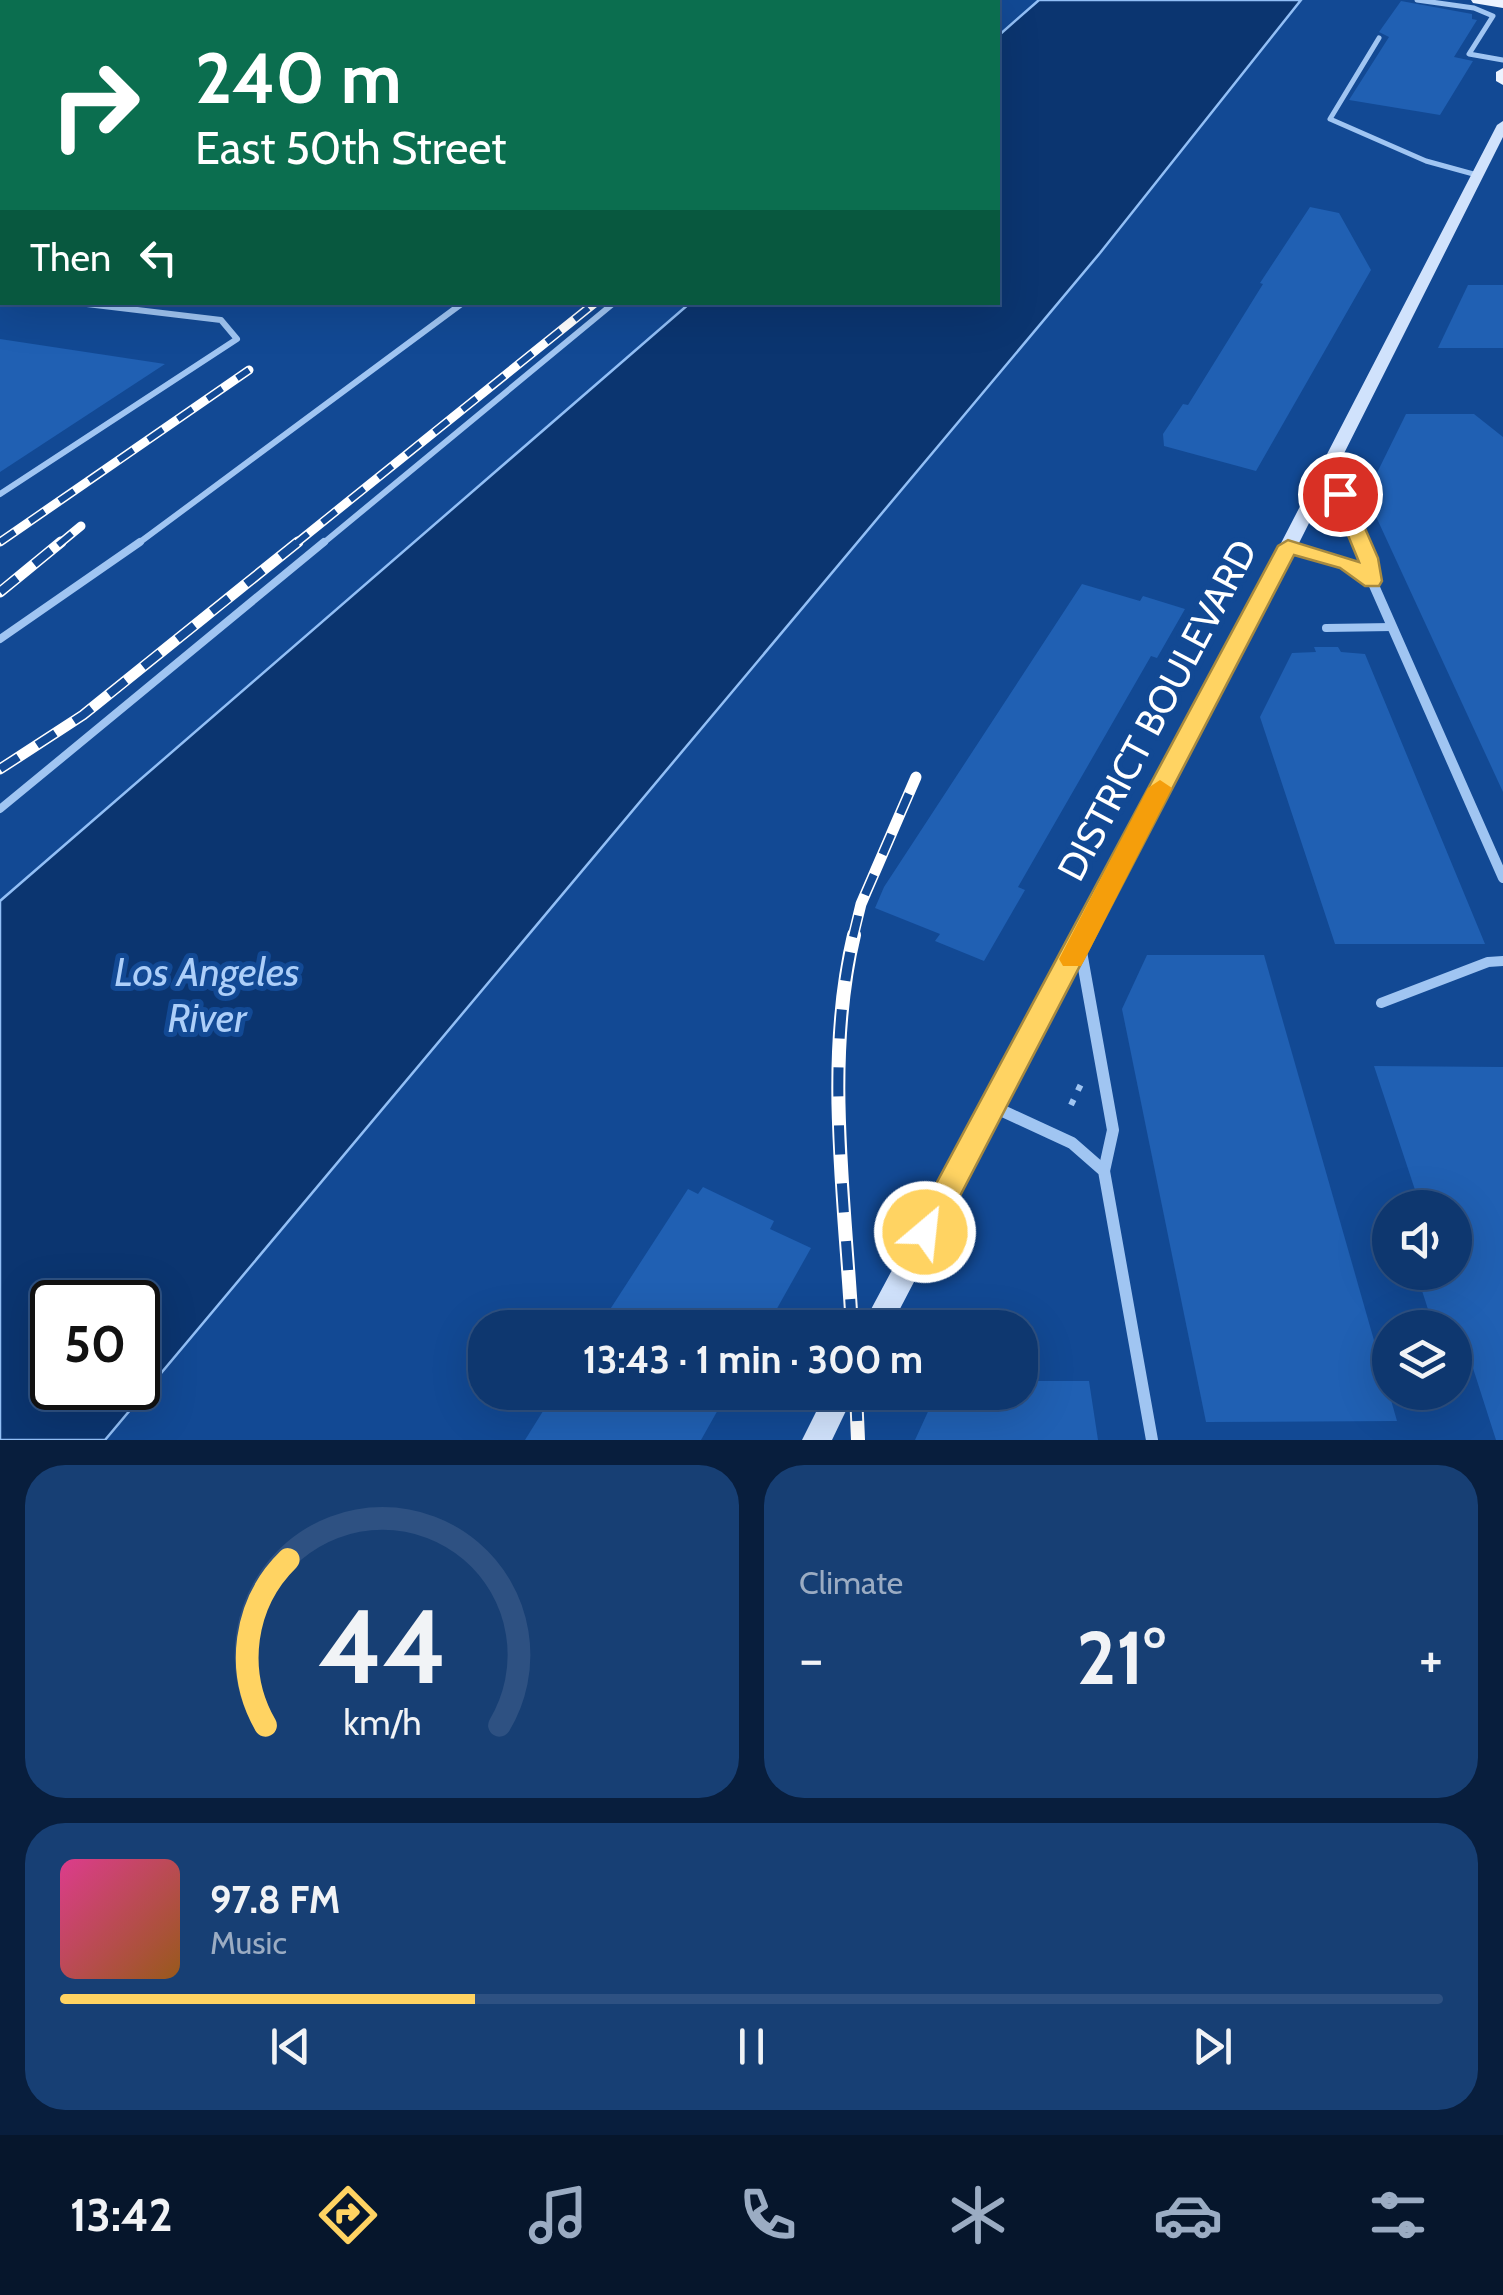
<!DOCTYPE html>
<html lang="en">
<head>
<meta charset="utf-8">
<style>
	:root { --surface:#0e376f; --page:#173f74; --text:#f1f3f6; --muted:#9bacc3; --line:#2e5182; --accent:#ffd362 }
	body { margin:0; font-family:Cabin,sans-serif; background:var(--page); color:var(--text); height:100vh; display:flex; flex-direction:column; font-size:38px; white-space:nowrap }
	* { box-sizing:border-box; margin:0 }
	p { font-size:32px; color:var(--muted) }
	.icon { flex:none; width:55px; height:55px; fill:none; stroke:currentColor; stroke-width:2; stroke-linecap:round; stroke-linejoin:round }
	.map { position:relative; height:1440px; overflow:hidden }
	.drawer { display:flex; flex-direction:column; gap:25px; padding:25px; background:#081e3d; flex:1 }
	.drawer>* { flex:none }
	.top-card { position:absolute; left:0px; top:0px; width:1000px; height:305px; box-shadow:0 10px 40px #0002,0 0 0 2px var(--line); background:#0b6e4f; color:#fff; overflow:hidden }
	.fabs { position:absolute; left:1372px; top:1190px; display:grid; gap:20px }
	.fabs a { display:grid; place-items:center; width:100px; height:100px; border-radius:50%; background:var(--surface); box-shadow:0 10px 40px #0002,0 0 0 2px var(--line); font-size:50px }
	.speed { position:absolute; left:30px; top:1280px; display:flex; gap:20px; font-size:50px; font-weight:700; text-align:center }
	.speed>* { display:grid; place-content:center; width:130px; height:130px; border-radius:50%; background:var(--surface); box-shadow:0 10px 40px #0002,0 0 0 2px var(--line); line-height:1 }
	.speed .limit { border:5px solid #111; border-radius:15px; background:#fff; color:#111 }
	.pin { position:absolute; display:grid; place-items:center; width:85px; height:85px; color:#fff; margin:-42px; border:5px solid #fff; border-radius:50%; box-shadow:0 2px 10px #0007 }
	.me { position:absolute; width:110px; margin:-55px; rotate:28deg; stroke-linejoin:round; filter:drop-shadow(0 0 8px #0008) }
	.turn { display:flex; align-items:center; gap:35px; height:210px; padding:0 30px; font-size:45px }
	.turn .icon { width:130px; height:130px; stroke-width:2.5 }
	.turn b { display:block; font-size:70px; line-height:85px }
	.then { display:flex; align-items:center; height:95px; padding:0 30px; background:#0003; gap:20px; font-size:38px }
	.big { font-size:75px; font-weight:700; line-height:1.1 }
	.drawer .widget { flex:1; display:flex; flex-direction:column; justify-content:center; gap:15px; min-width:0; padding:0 35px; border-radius:40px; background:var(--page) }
	.drawer .dial { align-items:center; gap:0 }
	.dial svg { height:260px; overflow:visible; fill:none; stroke:var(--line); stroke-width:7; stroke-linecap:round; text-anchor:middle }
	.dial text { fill:var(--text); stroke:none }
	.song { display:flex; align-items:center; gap:30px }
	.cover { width:120px; height:120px; border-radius:15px; background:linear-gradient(135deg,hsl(330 70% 55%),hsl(30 70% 35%)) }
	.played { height:10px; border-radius:5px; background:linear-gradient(90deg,var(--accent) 30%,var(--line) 30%) }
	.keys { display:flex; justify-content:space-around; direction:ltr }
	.heat { display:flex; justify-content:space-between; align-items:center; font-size:55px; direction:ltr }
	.drawer .tiles { flex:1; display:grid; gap:25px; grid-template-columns:1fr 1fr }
	.widget:last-child { grid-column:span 2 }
	.trip { position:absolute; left:468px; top:1310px; width:570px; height:100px; border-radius:40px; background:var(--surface); box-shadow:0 10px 40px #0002,0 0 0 2px var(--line); font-weight:700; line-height:100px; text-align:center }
	.dock { display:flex; height:160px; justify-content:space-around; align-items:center; background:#06162c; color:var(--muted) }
	.dock .icon { width:70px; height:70px }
	.dock .selected { color:var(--accent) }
	.dock b { font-size:45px; color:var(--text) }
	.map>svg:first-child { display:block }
	.water { fill:#0b3570; stroke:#92bff6; stroke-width:2.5; fill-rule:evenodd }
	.building { fill:#2060b3 }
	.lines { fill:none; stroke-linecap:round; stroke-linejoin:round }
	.path { stroke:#a0c5f2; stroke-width:6; stroke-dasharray:6 10; stroke-linecap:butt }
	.service-far3 { stroke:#a0c5f2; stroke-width:5 }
	.service-far2 { stroke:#a0c5f2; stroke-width:6 }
	.service-far1 { stroke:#a0c5f2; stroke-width:8 }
	.service { stroke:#a0c5f2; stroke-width:10 }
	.minor-far2 { stroke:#a0c5f2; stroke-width:8 }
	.minor-far1 { stroke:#a0c5f2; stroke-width:10 }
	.minor { stroke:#a0c5f2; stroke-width:12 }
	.secondary { fill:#d0e2fc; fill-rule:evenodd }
	.primary { fill:#ecf3ff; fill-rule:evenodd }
	.rail-far2-casing { stroke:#fff; stroke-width:9 }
	.rail-far1-casing { stroke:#fff; stroke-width:11 }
	.rail-casing { stroke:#fff; stroke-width:14 }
	.rail-far2 { stroke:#124994; stroke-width:6; stroke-dasharray:18; stroke-linecap:butt }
	.rail-far1 { stroke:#124994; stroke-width:8; stroke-dasharray:22; stroke-linecap:butt }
	.rail { stroke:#124994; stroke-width:10; stroke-dasharray:29; stroke-linecap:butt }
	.route { fill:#ffd362; stroke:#a68940; stroke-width:2.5 }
	.slow { fill:#f59e0b }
	.labels { text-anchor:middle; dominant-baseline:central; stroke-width:10; stroke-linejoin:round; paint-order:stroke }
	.street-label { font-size:38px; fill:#fff; stroke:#124994 }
	.water-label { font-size:40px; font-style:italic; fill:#adcff9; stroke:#124994 }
</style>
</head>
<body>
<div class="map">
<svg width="1503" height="1440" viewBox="0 0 1503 1440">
	<rect width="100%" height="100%" fill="#124994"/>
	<path class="water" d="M1039,0H1301L1100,253L105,1440H0V901L690,303L998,302V36ZM52,1302H138V1388H52Z"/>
	<g class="building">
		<polygon points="1401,1 1472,14 1472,19 1477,20 1454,57 1473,61 1440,115 1349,100 1389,37 1379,32"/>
		<polygon points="1310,207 1339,213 1371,270 1256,471 1164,446 1163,434 1183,404 1188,405 1263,284 1260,283"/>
		<polygon points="1468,285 1503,285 1503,348 1438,348"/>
		<polygon points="0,339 165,364 0,472"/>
		<polygon points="1406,414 1474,414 1503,437 1503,792 1373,510 1372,483"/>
		<polygon points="1082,584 1140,601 1143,596 1185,609 1157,658 1151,656 1018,887 1025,890 984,961 935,941 940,934 875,908 884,887"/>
		<polygon points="1314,647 1338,647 1341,652 1365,654 1485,944 1335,944 1260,717 1292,653 1316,652"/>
		<polygon points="1147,955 1264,955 1397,1421 1206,1422 1122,1009"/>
		<polygon points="1374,1066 1503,1067 1503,1440 1496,1440 1471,1362 1455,1362 1455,1328 1434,1328 1416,1272 1455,1272 1455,1208 1421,1208"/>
		<polygon points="703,1187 774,1221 770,1229 811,1248 766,1328 598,1328 688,1189 698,1194"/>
		<polygon points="1020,1381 1089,1381 1098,1440 915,1440 937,1392 1020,1392"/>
		<polygon points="555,1392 728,1392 701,1440 525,1440"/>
	</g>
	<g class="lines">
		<polyline class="path" points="1071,1105 1083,1080"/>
		<g class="service-far3">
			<polyline points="1417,0 1474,8 1493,16 1469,54 1503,60"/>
			<polyline points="252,2 256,0"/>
			<polyline points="877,2 881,0"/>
			<polyline points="1379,38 1330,119 1426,161 1477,175"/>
		</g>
		<g class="service-far2">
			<polyline points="0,494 237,339 221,320 70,302"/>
			<polyline points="136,545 464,302"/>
			<polyline points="321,545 615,302"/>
		</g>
		<g class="service-far1">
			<polyline points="1326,628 1392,627"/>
			<polyline points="0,639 140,542"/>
			<polyline points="0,809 324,542"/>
		</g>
		<polyline class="service" points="1381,1003 1488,962 1503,961"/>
		<polyline class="minor-far2" points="1329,467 1362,545"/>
		<g class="minor-far1">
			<polyline points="1361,542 1372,581 1503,878"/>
			<polyline points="1288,547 1347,563 1372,581"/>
		</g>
		<g class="minor">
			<polyline points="1080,946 1113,1130 1104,1171"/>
			<polyline points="992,1106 1072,1143 1104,1171 1152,1440"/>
		</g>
		<g class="secondary">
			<polygon points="1503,121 1503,137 1297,547 890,1328 861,1328 1279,547 1497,125"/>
			<polygon points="826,1392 855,1392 832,1440 802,1440"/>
		</g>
		<g class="primary">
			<polygon points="1471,0 1503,0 1503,8 1473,3"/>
			<polygon points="1503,68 1503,85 1496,81 1496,72"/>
		</g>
		<g class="rail-far2-casing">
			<g id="rail-far2">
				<polyline points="0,542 249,370"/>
				<polyline points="58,545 81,526"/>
				<polyline points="294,545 596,302"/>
			</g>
		</g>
		<g class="rail-far1-casing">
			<g id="rail-far1">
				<polyline points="0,592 61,542"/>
				<polyline points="0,769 83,715 298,542"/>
				<polyline points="853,937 861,904 916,777"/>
			</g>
		</g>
		<g class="rail-casing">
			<g id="rail">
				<path d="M852,1328C845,1199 824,1061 854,935"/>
				<polyline points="856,1392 858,1440"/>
			</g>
		</g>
		<use href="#rail-far2" class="rail-far2"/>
		<use href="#rail-far1" class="rail-far1"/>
		<use href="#rail" class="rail"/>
	</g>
	<polygon class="route" points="1340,488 1350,494 1378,558 1382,581 1379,586 1365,586 1340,568 1294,555 936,1242 925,1246 915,1242 910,1232 915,1223 1278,546 1288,540 1359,562 1331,494"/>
	<polygon class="slow" points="1160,780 1172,788 1085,959 1081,966 1063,966 1059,959 1148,788"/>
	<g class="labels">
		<g class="street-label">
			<text transform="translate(1157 710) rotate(-62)">DISTRICT BOULEVARD</text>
		</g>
		<g class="water-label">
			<text x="207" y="971">Los Angeles<tspan x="207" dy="46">River</tspan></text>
		</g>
	</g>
</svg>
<div class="fabs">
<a><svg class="icon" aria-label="sound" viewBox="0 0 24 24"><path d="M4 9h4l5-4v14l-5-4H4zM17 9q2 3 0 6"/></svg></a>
<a><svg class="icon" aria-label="layers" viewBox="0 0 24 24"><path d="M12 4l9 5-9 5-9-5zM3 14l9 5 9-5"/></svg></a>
</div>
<div class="speed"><div class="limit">50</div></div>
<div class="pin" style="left:1340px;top:494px;background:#d93025"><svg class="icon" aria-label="arrive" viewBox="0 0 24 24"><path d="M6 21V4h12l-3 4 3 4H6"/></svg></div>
<svg class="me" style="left:925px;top:1232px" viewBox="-20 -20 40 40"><circle r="17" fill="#ffd362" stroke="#fff" stroke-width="3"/><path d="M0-11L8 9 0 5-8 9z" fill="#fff"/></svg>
<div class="trip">13:43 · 1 min · 300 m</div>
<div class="top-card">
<div class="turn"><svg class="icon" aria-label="right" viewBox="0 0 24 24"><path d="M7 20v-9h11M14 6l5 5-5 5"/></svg><div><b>240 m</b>East 50th Street</div></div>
<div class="then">Then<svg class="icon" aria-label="left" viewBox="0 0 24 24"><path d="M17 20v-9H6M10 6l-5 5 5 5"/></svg></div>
</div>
</div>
<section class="drawer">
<div class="tiles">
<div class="widget dial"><svg viewBox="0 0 100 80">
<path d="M14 69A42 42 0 1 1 86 69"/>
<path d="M14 69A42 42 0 0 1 21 18" stroke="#ffd362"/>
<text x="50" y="56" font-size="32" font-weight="700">44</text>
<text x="50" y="72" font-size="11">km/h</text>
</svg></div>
<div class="widget"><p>Climate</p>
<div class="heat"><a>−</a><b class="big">21°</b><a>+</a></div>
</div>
<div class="widget">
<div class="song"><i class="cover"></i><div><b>97.8 FM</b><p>Music</p></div></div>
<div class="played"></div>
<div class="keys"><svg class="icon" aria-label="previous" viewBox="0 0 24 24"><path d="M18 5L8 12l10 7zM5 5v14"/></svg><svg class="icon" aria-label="pause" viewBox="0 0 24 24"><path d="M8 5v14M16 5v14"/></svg><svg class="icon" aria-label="next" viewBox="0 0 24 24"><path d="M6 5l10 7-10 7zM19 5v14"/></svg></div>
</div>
</div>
</section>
<nav class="dock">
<b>13:42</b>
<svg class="icon selected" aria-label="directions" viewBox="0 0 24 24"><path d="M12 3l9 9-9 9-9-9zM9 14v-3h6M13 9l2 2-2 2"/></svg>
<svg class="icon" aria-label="music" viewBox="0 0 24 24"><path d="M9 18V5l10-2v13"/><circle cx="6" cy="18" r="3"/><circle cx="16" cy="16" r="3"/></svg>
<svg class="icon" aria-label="phone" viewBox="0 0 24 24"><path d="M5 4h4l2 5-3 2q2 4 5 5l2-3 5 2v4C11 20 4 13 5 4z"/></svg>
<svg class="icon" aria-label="climate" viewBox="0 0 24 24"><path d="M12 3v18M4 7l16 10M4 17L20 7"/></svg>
<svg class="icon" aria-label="car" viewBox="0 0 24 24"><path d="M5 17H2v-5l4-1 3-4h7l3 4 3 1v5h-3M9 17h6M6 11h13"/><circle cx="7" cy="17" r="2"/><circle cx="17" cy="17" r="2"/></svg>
<svg class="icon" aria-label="filters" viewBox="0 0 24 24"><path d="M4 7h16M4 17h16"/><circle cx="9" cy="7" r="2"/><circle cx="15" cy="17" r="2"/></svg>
</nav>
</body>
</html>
